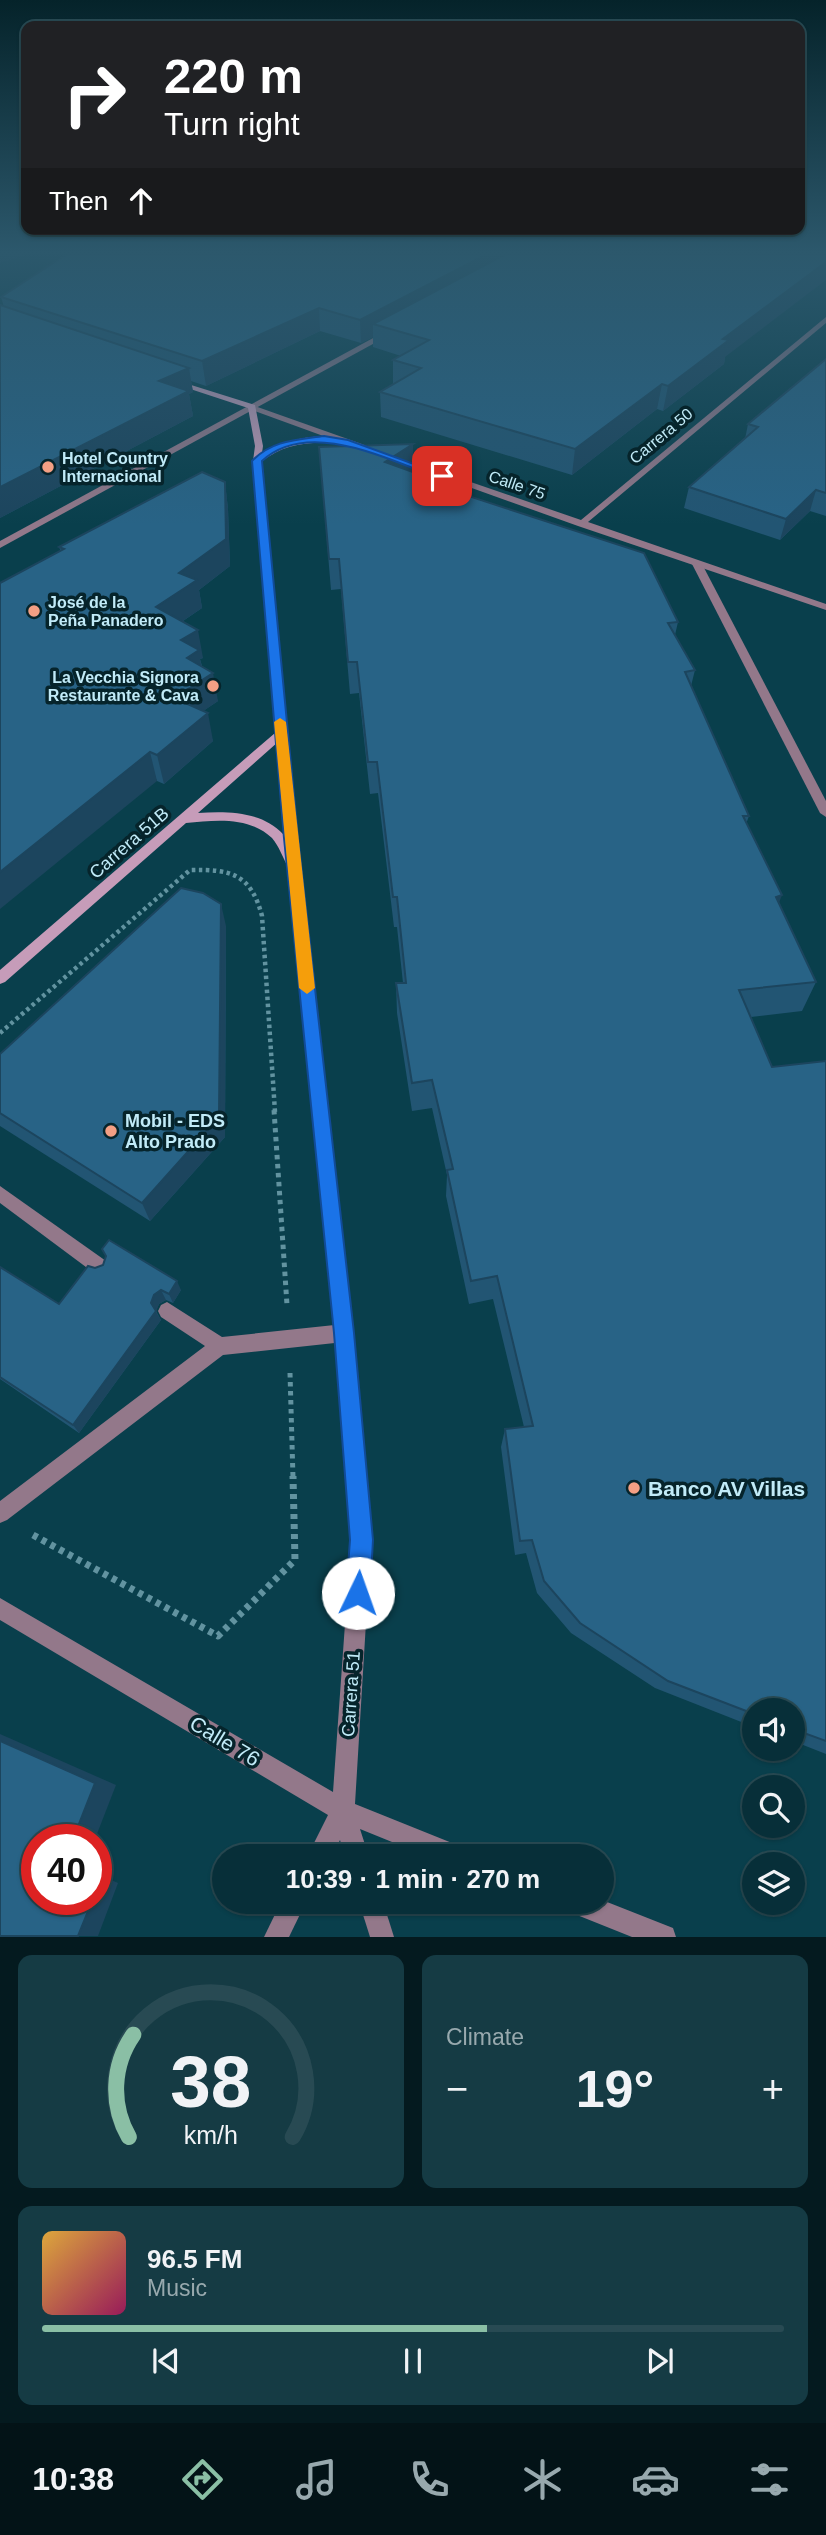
<!DOCTYPE html>
<html lang="en">
<head>
<meta charset="utf-8">
<style>
	:root { --surface:#072f39; --page:#153b44; --text:#f1f3f6; --muted:#98a9ae; --line:#284a53; --accent:#8abfa5 }
	body { margin:0; font-family:Arial,sans-serif; background:var(--page); color:var(--text); height:100vh; display:flex; flex-direction:column; font-size:26px; white-space:nowrap }
	* { box-sizing:border-box; margin:0 }
	p { font-size:23px; color:var(--muted) }
	.icon { flex:none; width:38px; height:38px; fill:none; stroke:currentColor; stroke-width:2; stroke-linecap:round; stroke-linejoin:round }
	.map { position:relative; height:1937px; overflow:hidden }
	.drawer { display:flex; flex-direction:column; gap:18px; padding:18px; background:#041a1f; flex:1 }
	.drawer>* { flex:none }
	.guide { position:absolute; left:21px; top:21px; width:784px; height:214px; border-radius:14px; box-shadow:0 2px 5px #0004,0 0 0 2px var(--line); background:#202124; color:#fff; overflow:hidden }
	.buttons { position:absolute; left:742px; top:1698px; display:grid; gap:14px }
	.buttons a { display:grid; place-items:center; width:63px; height:63px; border-radius:50%; background:var(--surface); box-shadow:0 2px 5px #0004,0 0 0 2px var(--line); font-size:35px }
	.speed { position:absolute; left:21px; top:1824px; display:flex; gap:14px; font-size:35px; font-weight:700; text-align:center }
	.speed>* { display:grid; place-content:center; width:91px; height:91px; border-radius:50%; background:var(--surface); box-shadow:0 2px 5px #0004,0 0 0 2px var(--line); line-height:1 }
	.speed .limit { border:10px solid #d22; background:#fff; color:#111 }
	.pin { position:absolute; display:grid; place-items:center; width:60px; height:60px; color:#fff; margin:-30px; border-radius:14px; box-shadow:0 4px 10px #0006 }
	.me { position:absolute; width:77px; margin:-38px; rotate:3deg; stroke-linejoin:round; filter:drop-shadow(0 0 5px #0008) }
	.turn { display:flex; align-items:center; gap:24px; height:147px; padding:0 28px; font-size:32px }
	.turn .icon { width:91px; height:91px; stroke-width:2.5 }
	.turn b { display:block; font-size:49px; line-height:60px }
	.then { display:flex; align-items:center; height:66px; padding:0 28px; background:#0003; gap:14px; font-size:26px }
	.big { font-size:52px; font-weight:800; line-height:1.1 }
	.drawer .card { flex:1; display:flex; flex-direction:column; justify-content:center; gap:10px; min-width:0; padding:0 24px; border-radius:14px; background:var(--page) }
	.drawer .dial { align-items:center; gap:0 }
	.dial svg { height:182px; overflow:visible; fill:none; stroke:var(--line); stroke-width:7; stroke-linecap:round; text-anchor:middle }
	.dial text { fill:var(--text); stroke:none }
	.song { display:flex; align-items:center; gap:21px }
	.cover { width:84px; height:84px; border-radius:10px; background:linear-gradient(135deg,hsl(40 70% 55%),hsl(330 70% 35%)) }
	.played { height:7px; border-radius:4px; background:linear-gradient(90deg,var(--accent) 60%,var(--line) 60%) }
	.keys { display:flex; justify-content:space-around; direction:ltr }
	.heat { display:flex; justify-content:space-between; align-items:center; font-size:38px; direction:ltr }
	.drawer .tiles { flex:1; display:grid; gap:18px; grid-template-columns:1fr 1fr }
	.card:last-child { grid-column:span 2 }
	.trip { position:absolute; left:212px; top:1844px; width:402px; height:70px; border-radius:35px; background:var(--surface); box-shadow:0 2px 5px #0004,0 0 0 2px var(--line); font-weight:800; line-height:70px; text-align:center }
	.dock { display:flex; height:112px; justify-content:space-around; align-items:center; background:#031317; color:var(--muted) }
	.dock .icon { width:49px; height:49px }
	.dock .on { color:var(--accent) }
	.dock b { font-size:32px; color:var(--text) }
	.map>svg:first-child { display:block }
	.lines { fill:none; stroke-linecap:round; stroke-linejoin:round }
	.path-far2 { stroke:#6293a0; stroke-width:4.5; stroke-dasharray:3.5 3.5; stroke-linecap:butt }
	.path-far1 { stroke:#6293a0; stroke-width:5; stroke-dasharray:4.5 4.5; stroke-linecap:butt }
	.path { stroke:#6293a0; stroke-width:7; stroke-dasharray:5 5; stroke-linecap:butt }
	.service { fill:#93788a; fill-rule:evenodd }
	.minor { fill:#93788a; fill-rule:evenodd }
	.tertiary { fill:#93788a; fill-rule:evenodd }
	.secondary { fill:#c69cb9; fill-rule:evenodd }
	.wall { fill:#225573 }
	.shaded-wall { fill:#1c455e }
	.building { fill:#286386; stroke:#1c455e; stroke-width:2 }
	.route { fill:#1a73e8; stroke:#114b97; stroke-width:2 }
	.slow { fill:#f59e0b }
	.poi-dot { fill:#f39f84; stroke:#06242b; stroke-width:2.5 }
	.labels { text-anchor:middle; dominant-baseline:central; stroke-width:7; stroke-linejoin:round; paint-order:stroke }
	.far-street-label { font-size:16px; fill:#c1ebf8; stroke:#06242b }
	.far-poi-label { font-size:16px; font-weight:bold; fill:#c1ebf8; stroke:#06242b; text-anchor:start }
	.street-label { font-size:18px; fill:#c1ebf8; stroke:#06242b }
	.poi-label { font-size:18px; font-weight:bold; fill:#c1ebf8; stroke:#06242b; text-anchor:start }
	.near-poi-label { font-size:21px; font-weight:bold; fill:#c1ebf8; stroke:#06242b; text-anchor:start }
	.near-street-label { font-size:21px; fill:#c1ebf8; stroke:#06242b }
</style>
</head>
<body>
<div class="map">
<svg width="826" height="1937" viewBox="0 0 826 1937">
	<rect width="100%" height="100%" fill="#093f4c"/>
	<g class="lines">
		<path class="path-far2" d="M0,1033L190,870C231,869 251,874 262,916L275,1112"/>
		<g class="path-far1">
			<polyline points="274,1110 287,1305"/>
			<polyline points="290,1373 293,1478"/>
		</g>
		<polyline class="path" points="33,1535 218,1636 295,1560 293,1476"/>
		<g class="service">
			<polygon points="0,1186 106,1261 109,1267 106,1273 100,1275 94,1273 0,1203"/>
			<polygon points="167,1302 222,1337 344,1324 350,1327 353,1333 350,1339 344,1342 223,1355 7,1520 0,1523 0,1501 205,1346 161,1317 158,1311 161,1305"/>
		</g>
		<g class="minor">
			<polygon points="386,331 393,333 0,548 0,541"/>
			<polygon points="697,561 702,564 826,801 826,817 820,813 692,564"/>
		</g>
		<g class="tertiary">
			<polygon points="826,317 826,323 588,522 826,604 826,610 578,526 391,459 398,457 581,520"/>
			<polygon points="252,405 376,449 377,451 370,453 249,409 248,407"/>
			<polygon points="281,730 287,734 353,1333 371,1540 355,1804 467,1849 471,1857 429,1857 360,1829 369,1857 345,1857 340,1840 332,1857 307,1857 328,1815 0,1620 0,1598 333,1792 351,1540 335,1333 275,734"/>
			<polygon points="602,1900 673,1928 676,1937 632,1937 567,1911 564,1902 602,1902"/>
			<polygon points="281,1902 306,1902 289,1937 264,1937"/>
			<polygon points="359,1902 383,1902 394,1937 370,1937"/>
		</g>
		<path class="secondary" d="M172,379L255,405L263,446L262,453C283,440 326,430 348,442L344,444C313,441 286,442 261,462L287,734L198,813C226,811 262,811 283,834C290,843 294,854 299,864L293,869L288,867C283,858 279,846 272,838C249,816 215,820 186,823L5,982L0,984V970L275,733L253,461L255,446L248,408L172,383Z"/>
	</g>
	<g class="wall">
		<polygon points="64,255 725,357 724,364 663,411 657,409 572,475 381,417 380,392 393,384 393,360 401,356 373,347 373,337 361,343 320,331 206,386 191,381 193,392 189,394 193,416 0,518 0,305 4,307 1,297"/>
		<polygon points="826,359 826,516 810,511 780,540 684,508 689,487 745,439 748,424"/>
		<polygon points="319,447 413,472 453,491 678,622 675,635 695,670 691,686 749,816 746,824 779,904 816,982 802,1011 751,1017 772,1067 826,1061 826,1754 793,1741 793,1710 754,1710 754,1727 655,1688 571,1633 537,1593 526,1553 515,1555 501,1447 505,1429 524,1427 493,1299 469,1304 446,1196 447,1175 432,1108 412,1111 397,1013 396,983 403,983 397,927 394,927 378,793 370,794 359,693 350,694 341,589 331,590"/>
		<polygon points="225,482 228,509 230,566 199,590 202,608 183,621 203,658 200,659 202,666 218,701 203,711 213,741 164,784 157,781 59,547"/>
		<polygon points="226,926 225,1137 150,1221 0,1126 0,1054"/>
		<polygon points="88,1266 181,1290 173,1303 166,1300 159,1304 156,1311 161,1320 79,1433 0,1379 0,1267 59,1304"/>
	</g>
	<g class="shaded-wall">
		<polygon points="0,254 27,254 0,263"/>
		<polygon points="487,254 527,254 373,324 373,337 361,343 360,320"/>
		<polygon points="826,262 826,280 725,357 724,364 663,411 668,386 723,339"/>
		<polygon points="319,308 320,331 206,386 202,361"/>
		<polygon points="189,368 193,392 189,394 193,416 0,518 0,487 159,381"/>
		<polygon points="662,384 657,409 572,475 575,449"/>
		<polygon points="413,444 413,473 385,462"/>
		<polygon points="225,482 228,509 230,566 199,590 202,608 162,635 156,607 179,573"/>
		<polygon points="816,490 810,511 780,540 786,519"/>
		<polygon points="198,630 203,658 200,659 204,678 192,686 181,640"/>
		<polygon points="213,673 218,701 180,727 174,698"/>
		<polygon points="208,713 213,741 164,784 157,755"/>
		<polygon points="150,752 157,781 0,909 0,872"/>
		<polygon points="782,895 770,926 776,897"/>
		<polygon points="221,904 226,926 225,1137 150,1221 142,1203"/>
		<polygon points="177,1281 181,1290 173,1303 169,1294"/>
		<polygon points="161,1290 166,1300 159,1304 156,1312 161,1320 79,1433 73,1425 154,1295"/>
		<polygon points="0,1734 116,1785 95,1839 73,1839 0,1741"/>
		<polygon points="96,1873 118,1883 98,1936 78,1936 93,1899 96,1899"/>
	</g>
	<g class="building">
		<polygon points="67,254 487,254 360,320 319,308 202,361 1,297"/>
		<polygon points="506,254 826,254 826,262 723,339 729,340 668,386 662,384 575,449 380,392 421,368 393,360 429,340 373,324"/>
		<polygon points="0,305 189,368 159,381 189,391 0,487"/>
		<polygon points="826,359 826,493 816,490 786,519 689,487 758,427 748,424"/>
		<polygon points="413,444 385,462 449,485 453,491 644,553 678,622 668,623 695,670 685,672 749,816 743,816 782,895 776,897 816,982 739,990 772,1067 826,1061 826,1741 793,1729 793,1710 754,1710 754,1714 668,1681 580,1623 544,1581 532,1540 520,1541 505,1429 533,1426 497,1276 471,1281 447,1170 453,1169 432,1080 412,1083 396,983 406,983 397,897 393,897 377,762 368,762 357,662 348,662 339,559 329,559 319,447"/>
		<polygon points="202,472 225,482 226,539 179,573 197,580 156,607 198,630 181,640 199,650 187,658 213,673 174,698 208,713 157,755 150,752 0,872 0,583 64,549 59,547"/>
		<polygon points="181,888 203,893 221,904 219,1117 142,1203 0,1113 0,1054"/>
		<polygon points="109,1240 177,1281 169,1294 161,1290 154,1295 151,1303 156,1311 73,1425 0,1377 0,1267 59,1304 88,1266 95,1268 103,1265 106,1256 102,1249"/>
		<polygon points="0,1741 95,1783 73,1839 37,1839 37,1899 93,1899 78,1936 0,1936"/>
	</g>
	<linearGradient id="sky" x2="0" y2="1"><stop stop-color="#05232a"/><stop offset="0.48" stop-color="#2c586c"/><stop offset="1" stop-color="#2c586c" stop-opacity="0"/></linearGradient>
	<rect width="826" height="525" fill="url(#sky)"/>
	<path class="route" d="M324,436L348,440L447,476L439,478C388,460 309,418 262,461L298,838L354,1333L373,1540L370,1593L366,1602L358,1605L350,1602L346,1593L350,1540L334,1333L284,838L252,461C272,440 297,440 324,436Z"/>
	<polygon class="slow" points="280,718 286,722 315,988 307,994 299,988 274,722"/>
	<g class="poi-dot">
		<circle cx="48" cy="467" r="7"/>
		<circle cx="34" cy="611" r="7"/>
		<circle cx="213" cy="686" r="7"/>
		<circle cx="111" cy="1131" r="7"/>
		<circle cx="634" cy="1488" r="7"/>
	</g>
	<g class="labels">
		<g class="far-street-label">
			<text transform="translate(661 436) rotate(-40)">Carrera 50</text>
			<text transform="translate(517 485) rotate(19)">Calle 75</text>
		</g>
		<g class="far-poi-label">
			<text x="62" y="458">Hotel Country<tspan x="62" dy="18">Internacional</tspan></text>
			<text x="48" y="602">José de la<tspan x="48" dy="18">Peña Panadero</tspan></text>
			<text x="199" y="677" text-anchor="end">La Vecchia Signora<tspan x="199" dy="18">Restaurante &amp; Cava</tspan></text>
		</g>
		<g class="street-label">
			<text transform="translate(129 843) rotate(-41)">Carrera 51B</text>
			<text transform="translate(351 1694) rotate(-86)">Carrera 51</text>
		</g>
		<g class="poi-label">
			<text x="125" y="1121">Mobil - EDS<tspan x="125" dy="21">Alto Prado</tspan></text>
		</g>
		<g class="near-poi-label">
			<text x="648" y="1488">Banco AV Villas</text>
		</g>
		<g class="near-street-label">
			<text transform="translate(225 1741) rotate(31)">Calle 76</text>
		</g>
	</g>
</svg>
<div class="buttons">
<a><svg class="icon" aria-label="sound" viewBox="0 0 24 24"><path d="M4 9h4l5-4v14l-5-4H4zM17 9q2 3 0 6"/></svg></a>
<a><svg class="icon" aria-label="search" viewBox="0 0 24 24"><circle cx="10" cy="10" r="6"/><path d="M15 15l6 6"/></svg></a>
<a><svg class="icon" aria-label="layers" viewBox="0 0 24 24"><path d="M12 4l9 5-9 5-9-5zM3 14l9 5 9-5"/></svg></a>
</div>
<div class="speed"><div class="limit">40</div></div>
<div class="pin" style="left:442px;top:476px;background:#d93025"><svg class="icon" aria-label="arrive" viewBox="0 0 24 24"><path d="M6 21V4h12l-3 4 3 4H6"/></svg></div>
<svg class="me" style="left:358px;top:1593px" viewBox="-20 -20 40 40"><circle r="19" fill="#fff"/><path d="M0-13L10 11 0 6-10 11z" fill="#1a73e8"/></svg>
<div class="trip">10:39 · 1 min · 270 m</div>
<div class="guide">
<div class="turn"><svg class="icon" aria-label="right" viewBox="0 0 24 24"><path d="M7 20v-9h11M14 6l5 5-5 5"/></svg><div><b>220 m</b>Turn right</div></div>
<div class="then">Then<svg class="icon" aria-label="ahead" viewBox="0 0 24 24"><path d="M12 20V5M6 11l6-6 6 6"/></svg></div>
</div>
</div>
<section class="drawer">
<div class="tiles">
<div class="card dial"><svg viewBox="0 0 100 80">
<path d="M14 69A42 42 0 1 1 86 69"/>
<path d="M14 69A42 42 0 0 1 16 24" stroke="#8abfa5"/>
<text x="50" y="56" font-size="32" font-weight="700">38</text>
<text x="50" y="72" font-size="11">km/h</text>
</svg></div>
<div class="card"><p>Climate</p>
<div class="heat"><a>−</a><b class="big">19°</b><a>+</a></div>
</div>
<div class="card">
<div class="song"><i class="cover"></i><div><b>96.5 FM</b><p>Music</p></div></div>
<div class="played"></div>
<div class="keys"><svg class="icon" aria-label="previous" viewBox="0 0 24 24"><path d="M18 5L8 12l10 7zM5 5v14"/></svg><svg class="icon" aria-label="pause" viewBox="0 0 24 24"><path d="M8 5v14M16 5v14"/></svg><svg class="icon" aria-label="next" viewBox="0 0 24 24"><path d="M6 5l10 7-10 7zM19 5v14"/></svg></div>
</div>
</div>
</section>
<nav class="dock">
<b>10:38</b>
<svg class="icon on" aria-label="directions" viewBox="0 0 24 24"><path d="M12 3l9 9-9 9-9-9zM9 14v-3h6M13 9l2 2-2 2"/></svg>
<svg class="icon" aria-label="music" viewBox="0 0 24 24"><path d="M9 18V5l10-2v13"/><circle cx="6" cy="18" r="3"/><circle cx="16" cy="16" r="3"/></svg>
<svg class="icon" aria-label="phone" viewBox="0 0 24 24"><path d="M5 4h4l2 5-3 2q2 4 5 5l2-3 5 2v4C11 20 4 13 5 4z"/></svg>
<svg class="icon" aria-label="climate" viewBox="0 0 24 24"><path d="M12 3v18M4 7l16 10M4 17L20 7"/></svg>
<svg class="icon" aria-label="car" viewBox="0 0 24 24"><path d="M5 17H2v-5l4-1 3-4h7l3 4 3 1v5h-3M9 17h6M6 11h13"/><circle cx="7" cy="17" r="2"/><circle cx="17" cy="17" r="2"/></svg>
<svg class="icon" aria-label="filters" viewBox="0 0 24 24"><path d="M4 7h16M4 17h16"/><circle cx="9" cy="7" r="2"/><circle cx="15" cy="17" r="2"/></svg>
</nav>
</body>
</html>
